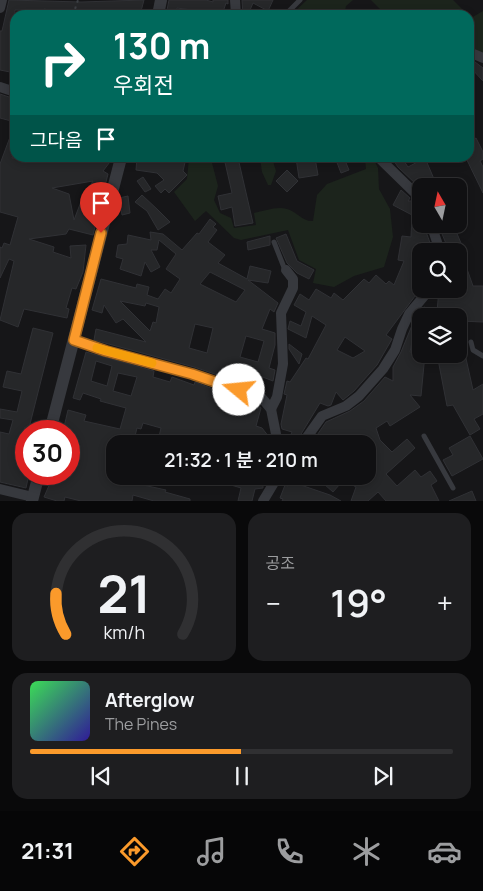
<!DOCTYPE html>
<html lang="ko">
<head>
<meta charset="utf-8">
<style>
	:root { --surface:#101012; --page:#1e1e20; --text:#f1f3f6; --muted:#9c9d9f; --line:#303032; --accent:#fb9a2b }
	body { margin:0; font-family:Manrope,"Noto Sans KR",sans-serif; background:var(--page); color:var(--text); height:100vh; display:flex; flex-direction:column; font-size:19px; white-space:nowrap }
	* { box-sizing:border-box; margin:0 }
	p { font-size:16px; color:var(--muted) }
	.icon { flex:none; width:28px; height:28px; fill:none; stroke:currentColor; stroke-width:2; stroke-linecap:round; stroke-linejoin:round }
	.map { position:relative; height:501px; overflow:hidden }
	.details { display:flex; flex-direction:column; gap:12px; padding:12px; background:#09090a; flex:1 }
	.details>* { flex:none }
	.hud { position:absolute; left:10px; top:10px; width:464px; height:152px; border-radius:15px; box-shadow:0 2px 8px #0003,0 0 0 1px var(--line); background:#00695c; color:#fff; overflow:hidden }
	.needle { width:32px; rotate:351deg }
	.buttons { position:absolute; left:412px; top:178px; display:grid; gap:10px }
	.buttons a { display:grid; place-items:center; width:55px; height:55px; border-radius:10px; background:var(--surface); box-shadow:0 2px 8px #0003,0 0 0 1px var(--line); font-size:25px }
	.speed { position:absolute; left:15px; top:420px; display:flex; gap:10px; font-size:25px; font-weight:700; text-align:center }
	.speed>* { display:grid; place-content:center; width:65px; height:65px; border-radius:50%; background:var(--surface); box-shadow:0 2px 8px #0003,0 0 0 1px var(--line); line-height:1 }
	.speed .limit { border:8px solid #d22; background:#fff; color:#111 }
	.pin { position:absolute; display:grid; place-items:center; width:42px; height:42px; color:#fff; margin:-51px -21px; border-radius:50% 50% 50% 0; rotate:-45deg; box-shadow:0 0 5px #0007 }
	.pin .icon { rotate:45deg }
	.me { position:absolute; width:55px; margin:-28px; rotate:287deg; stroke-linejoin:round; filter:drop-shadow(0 0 4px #0008) }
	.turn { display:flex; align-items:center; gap:18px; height:105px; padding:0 20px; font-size:22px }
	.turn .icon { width:65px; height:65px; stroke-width:2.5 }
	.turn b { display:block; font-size:35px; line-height:42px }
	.then { display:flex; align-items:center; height:48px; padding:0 20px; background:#0003; gap:10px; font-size:19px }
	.big { font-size:38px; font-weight:600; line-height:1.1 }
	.details .tile { flex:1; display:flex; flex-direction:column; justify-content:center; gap:8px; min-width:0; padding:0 18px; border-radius:15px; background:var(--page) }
	.details .dial { align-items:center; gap:0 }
	.dial svg { height:130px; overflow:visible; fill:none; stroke:var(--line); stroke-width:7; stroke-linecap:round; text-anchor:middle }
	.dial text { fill:var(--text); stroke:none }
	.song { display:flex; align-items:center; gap:15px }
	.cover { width:60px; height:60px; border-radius:8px; background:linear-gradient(135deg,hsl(130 70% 55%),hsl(250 70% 35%)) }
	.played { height:5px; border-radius:2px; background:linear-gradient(90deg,var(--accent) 50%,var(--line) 50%) }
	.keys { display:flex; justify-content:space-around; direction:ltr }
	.heat { display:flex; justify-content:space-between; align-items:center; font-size:28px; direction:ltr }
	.details .tiles { flex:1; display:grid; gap:12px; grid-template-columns:1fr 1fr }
	.tile:last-child { grid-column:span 2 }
	.trip { position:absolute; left:106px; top:435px; width:270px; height:50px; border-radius:15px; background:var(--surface); box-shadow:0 2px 8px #0003,0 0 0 1px var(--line); font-weight:600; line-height:50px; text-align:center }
	.tabs { display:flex; height:80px; justify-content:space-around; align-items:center; background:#060607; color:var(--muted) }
	.tabs .icon { width:35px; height:35px }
	.tabs .selected { color:var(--accent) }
	.tabs b { font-size:22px; color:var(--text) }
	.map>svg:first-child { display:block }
	.green { fill:#1c241c }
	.building { fill:#262729; stroke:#303135; fill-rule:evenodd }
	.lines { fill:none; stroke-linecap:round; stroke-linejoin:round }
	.path { stroke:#3d4045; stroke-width:2; stroke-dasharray:2.5 4; stroke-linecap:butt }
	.service { stroke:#37393e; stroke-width:5 }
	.minor { stroke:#37393e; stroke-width:10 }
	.tertiary { stroke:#37393e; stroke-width:12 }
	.route-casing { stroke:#a3641c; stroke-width:12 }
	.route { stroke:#fb9a2b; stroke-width:9 }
	.slow { stroke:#f59e0b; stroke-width:9 }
</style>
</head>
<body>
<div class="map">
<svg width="483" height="501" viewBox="0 0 483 501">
	<rect width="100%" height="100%" fill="#161618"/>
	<g class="green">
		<polygon points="307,0 353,0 346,6 344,15 291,15"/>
		<polygon points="371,0 453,0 468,15 386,15"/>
		<polygon points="483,11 483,53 469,47 469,16 471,18"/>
		<path d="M189,158L211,159L218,186L214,200L220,213L231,218L234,228L256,225L254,213C264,211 277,206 287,209C297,212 303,222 313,221L317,195L327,184L366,169L365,158H373L378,168L379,189L390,209L393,237L384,267L354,276L334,287L313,283L316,269L299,260L288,230L241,240L234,238L206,211L195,221L174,192L187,179Z"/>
		<polygon points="260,158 272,158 276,171 271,185 268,185 262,172"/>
	</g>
	<g class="building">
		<polygon points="9,0 81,2 144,0 140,15 123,12 119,15 75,15 44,9 44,11 15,10 12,65 15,65 15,73 0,70 0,31 2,31"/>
		<polygon points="169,0 206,0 213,2 213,0 228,0 228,4 226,3 222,15 190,15 192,10 177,8 176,15 166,15"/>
		<polygon points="242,0 273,0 268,11 253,3 248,15 243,15"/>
		<polygon points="475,62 483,68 483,81 470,67"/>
		<polygon points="0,94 15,99 15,122 0,118"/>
		<path d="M13,129H15V149L12,158H113L103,171L108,174L104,190L96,204L100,206L93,235L69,229L66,234L29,239L54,247L53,252L71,258L70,246L86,245L83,272L76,289L72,288L66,308L69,309L67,318L24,309L18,327L0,320L14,261L9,259L0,278V247L2,248L4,243L10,245L18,217L0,212V164ZM93,181L82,199L74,220L69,194L52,188Z"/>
		<polygon points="476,138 483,152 483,159 480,161 483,167 483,193 466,158 469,158 469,142"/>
		<polygon points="137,158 186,158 183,171 187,175 169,193 165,189 161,193 155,186 164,180 157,173 136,170"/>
		<polygon points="224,158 238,158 253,223 235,226 232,207 221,210 218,196 232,193"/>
		<polygon points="296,158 315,158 318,175 299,178"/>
		<polygon points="344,158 349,170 341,173 336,160"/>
		<polygon points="392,158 402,158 408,167 425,158 437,186 418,186 398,167"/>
		<polygon points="287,170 298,181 287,192 276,181"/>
		<polygon points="143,177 151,189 145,192 137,181"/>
		<path d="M401,190L410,198L408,201H413L421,208V229H425L433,251H421L415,271L421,273V288L386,335L392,339L377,365L354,391L343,400L336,392L331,405L328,406L320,403L295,444H287L292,432L282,429L281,424L287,395L284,394L287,381L290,382L306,358L308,359L326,325L312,316L306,338L288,329L290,321L301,326L306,312L294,305L300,294L309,300L316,289L331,298L334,293L343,300L364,279L369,283L376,275L386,284L389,281L394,285L404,261L398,260L402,236L411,237L412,215L393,205ZM345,337L365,351L353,358L337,350Z"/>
		<polygon points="142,195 158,210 170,222 158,230 147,211 135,202"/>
		<polygon points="128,196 130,213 122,215 119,198"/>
		<path d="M210,219L216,224L213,227L217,230L208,242L225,255L218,263L247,279L250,266L271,271L268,283L248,280L278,303L274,312L270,309L262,329L275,333V345L269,368L275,370L273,381L260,376L256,388L194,367L94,340L96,329L146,342L123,319L116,323L104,305L102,313L92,310L101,279L136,288L137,284L149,287L147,295L158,299L165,289L171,293L180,279L166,269L176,254L159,240L157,250H151L160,267L151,272L145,262L141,276L120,269L123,259L116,257L118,245L127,244L128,235L151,240L150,232L163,234L182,250L197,233L199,234ZM210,272L245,290L236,302L200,284ZM120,301L145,306L146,303L159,307L156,323L153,322L150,331ZM195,324L213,328L207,353L189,348ZM246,336L264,341L258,362L240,357Z"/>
		<polygon points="438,224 453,224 463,248 460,249 473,286 483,286 483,322 459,321 459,316 421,316 421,332 414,331 410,352 425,354 421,396 410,395 420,407 390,426 387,421 376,428 380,440 392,452 407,439 415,448 386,474 397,486 415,470 421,477 430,471 437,481 431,485 439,501 386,501 378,492 368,501 351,501 356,487 337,476 368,476 368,460 374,454 368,447 368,444 311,444 326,422 350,411 364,401 385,377 393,381 393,367 401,352 415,318 424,307 437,312 439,289 459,289 459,251 449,251"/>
		<polygon points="286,234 297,261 314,270 309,279 297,273 287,263 276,238"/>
		<polygon points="270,236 270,245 248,250 247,242"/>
		<polygon points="33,328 53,333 29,428 25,427 17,461 26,463 26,474 29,474 26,488 0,482 0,432 9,434 13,420 0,418 0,409 17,412 22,391 3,387 7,371 21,374"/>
		<polygon points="289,344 302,354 299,364 289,349"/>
		<path d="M86,352L154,371L153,377L170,382L172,377L194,385L195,382L229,395L227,400L248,409L250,401L257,403L261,408L256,426L262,428L269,437L267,444H213L185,438L184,444H168L158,441L161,428L143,423L141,429L137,428L133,444L115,441V476H137L134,483L166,490L165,492L190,499V501H154L133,495L132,501H81L65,497L64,501H57L44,497L54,474H69V428L64,427L68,410L86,415L84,421L120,429L126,408L100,401L101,399L83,393L80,400L73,398ZM96,361L112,366L107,386L91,381ZM118,373L137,377L131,396L113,391Z"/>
		<polygon points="437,354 465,354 473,390 483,384 483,414 474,419 480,429 470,435 453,405 447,406"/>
		<polygon points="470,436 483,459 452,476 443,460 453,455 449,448"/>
		<polygon points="208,476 239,476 238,479 263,482 263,488 255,489 252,501 238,501 241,488 208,478"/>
		<polygon points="315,476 331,476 340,484 333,492"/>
		<polygon points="289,481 330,495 341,501 282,501 283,499 280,498 285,485 288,486"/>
		<polygon points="472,491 476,501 449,501"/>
	</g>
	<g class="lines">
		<polyline class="path" points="73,15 78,0"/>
		<g class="service">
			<polyline points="285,15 300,0"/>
			<polyline points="274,242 285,270"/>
			<polyline points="471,342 473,350 483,356"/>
			<polyline points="424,436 453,488"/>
		</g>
		<g class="minor">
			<polyline points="235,0 236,15"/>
			<polyline points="0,8 2,0"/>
			<polyline points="469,52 483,58"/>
			<polyline points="0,87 15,92"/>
			<polyline points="379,158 421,199"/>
			<polyline points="431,224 440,251"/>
			<polyline points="73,340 106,351 192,374 226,387 261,397 271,409 278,444"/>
			<polyline points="271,409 277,397 283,364 281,313 293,288 293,279 286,270"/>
			<polyline points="302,444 322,416 346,406 359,396 383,369 395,350 402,329 409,314 430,289"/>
			<polyline points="0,489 33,497"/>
			<polyline points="263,501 278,476"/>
		</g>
		<g class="tertiary">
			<polyline points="158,15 161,0"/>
			<polyline points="50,431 121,158"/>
			<polyline points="32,501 39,474"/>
		</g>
	</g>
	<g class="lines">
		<g class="route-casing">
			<polyline id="route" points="101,233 74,340 106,351 192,374 239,390"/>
		</g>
		<use href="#route" class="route"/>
		<polyline class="slow" points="97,348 152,363"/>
	</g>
</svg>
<div class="buttons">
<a><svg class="needle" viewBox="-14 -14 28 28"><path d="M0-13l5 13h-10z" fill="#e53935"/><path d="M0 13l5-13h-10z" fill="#9c9d9f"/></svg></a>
<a><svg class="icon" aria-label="search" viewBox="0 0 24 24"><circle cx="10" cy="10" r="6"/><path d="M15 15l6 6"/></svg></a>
<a><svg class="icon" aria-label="layers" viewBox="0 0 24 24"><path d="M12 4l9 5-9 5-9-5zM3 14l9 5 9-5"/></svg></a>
</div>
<div class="speed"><div class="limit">30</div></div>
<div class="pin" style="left:101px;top:233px;background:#d93025"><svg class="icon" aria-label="arrive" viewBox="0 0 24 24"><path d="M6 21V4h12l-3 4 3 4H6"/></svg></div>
<svg class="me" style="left:239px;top:390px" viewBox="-20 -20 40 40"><circle r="19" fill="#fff"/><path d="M0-13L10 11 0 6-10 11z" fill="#fb9a2b"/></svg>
<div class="trip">21:32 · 1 분 · 210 m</div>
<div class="hud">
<div class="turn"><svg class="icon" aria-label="right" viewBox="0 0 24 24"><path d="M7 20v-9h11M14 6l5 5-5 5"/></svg><div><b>130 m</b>우회전</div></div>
<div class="then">그다음<svg class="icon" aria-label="arrive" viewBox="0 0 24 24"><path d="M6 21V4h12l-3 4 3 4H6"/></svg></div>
</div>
</div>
<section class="details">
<div class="tiles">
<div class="tile dial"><svg viewBox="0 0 100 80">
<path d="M14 69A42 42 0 1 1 86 69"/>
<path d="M14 69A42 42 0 0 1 8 44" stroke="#fb9a2b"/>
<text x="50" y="56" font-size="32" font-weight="700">21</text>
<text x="50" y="72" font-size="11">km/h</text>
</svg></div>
<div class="tile"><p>공조</p>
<div class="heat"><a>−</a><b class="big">19°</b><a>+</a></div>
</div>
<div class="tile">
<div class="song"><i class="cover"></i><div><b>Afterglow</b><p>The Pines</p></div></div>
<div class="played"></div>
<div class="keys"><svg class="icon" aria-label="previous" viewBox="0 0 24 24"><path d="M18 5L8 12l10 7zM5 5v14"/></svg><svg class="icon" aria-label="pause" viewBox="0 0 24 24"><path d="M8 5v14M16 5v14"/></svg><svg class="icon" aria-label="next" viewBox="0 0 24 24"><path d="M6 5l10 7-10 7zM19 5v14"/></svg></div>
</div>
</div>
</section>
<nav class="tabs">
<b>21:31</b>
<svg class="icon selected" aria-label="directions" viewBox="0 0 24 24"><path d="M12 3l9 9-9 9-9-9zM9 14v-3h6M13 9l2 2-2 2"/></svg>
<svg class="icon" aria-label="music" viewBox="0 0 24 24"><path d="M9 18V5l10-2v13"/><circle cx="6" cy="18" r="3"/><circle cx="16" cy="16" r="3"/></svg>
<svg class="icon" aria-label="phone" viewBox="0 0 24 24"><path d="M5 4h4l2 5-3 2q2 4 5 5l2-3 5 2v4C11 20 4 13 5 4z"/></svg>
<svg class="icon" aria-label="climate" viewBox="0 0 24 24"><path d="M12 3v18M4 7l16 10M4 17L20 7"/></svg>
<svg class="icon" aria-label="car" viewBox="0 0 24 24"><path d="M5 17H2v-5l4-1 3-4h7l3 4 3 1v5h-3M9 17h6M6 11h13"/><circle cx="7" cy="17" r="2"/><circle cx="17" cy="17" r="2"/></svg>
</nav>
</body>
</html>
